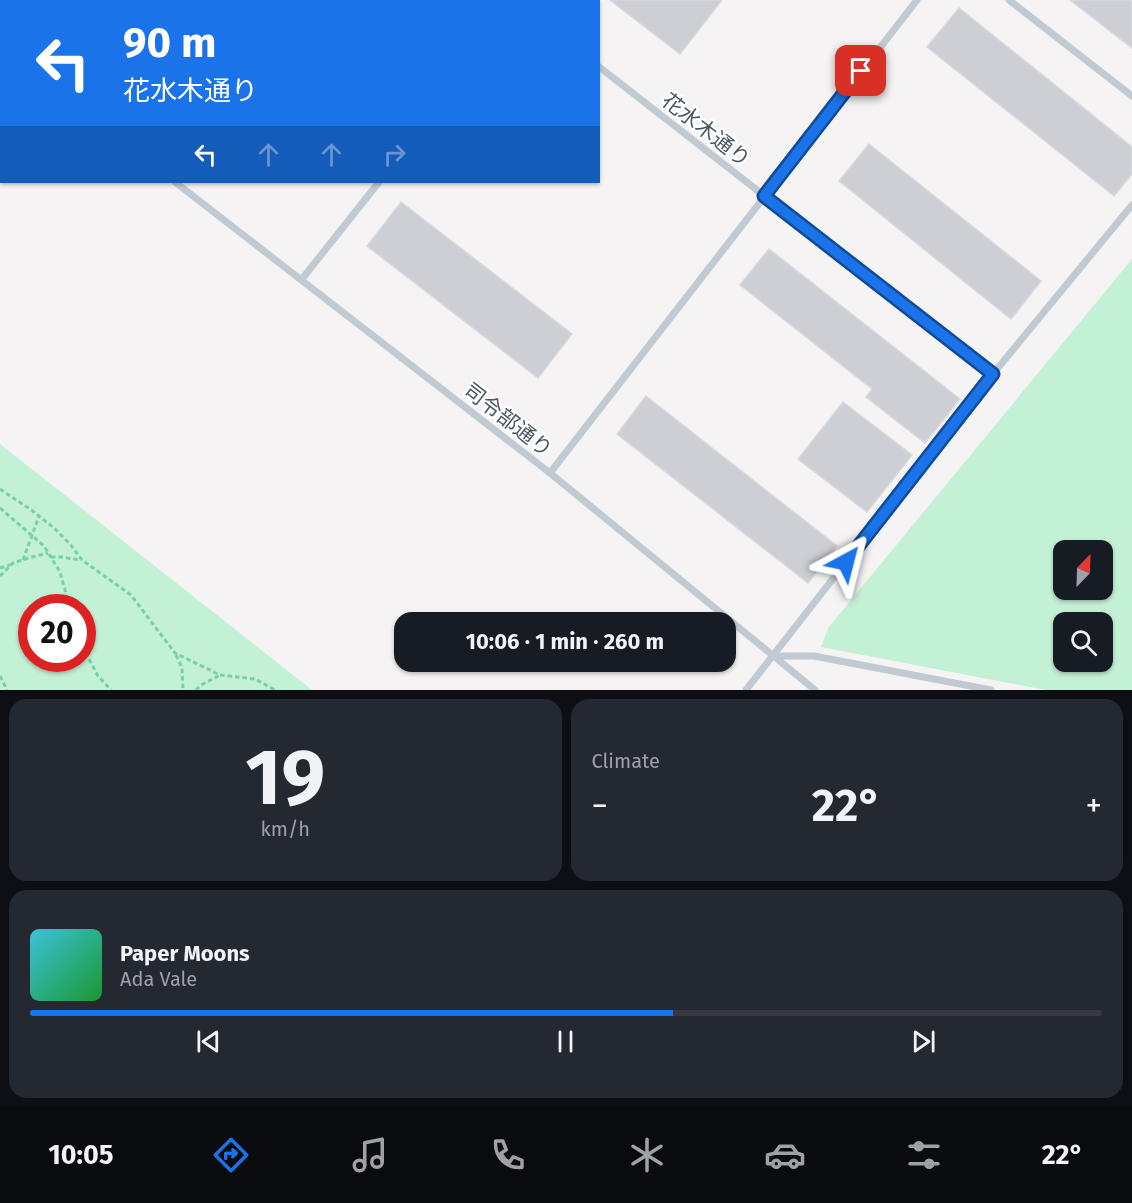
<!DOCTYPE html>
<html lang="en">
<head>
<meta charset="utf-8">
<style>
	:root { --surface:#171b24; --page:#242831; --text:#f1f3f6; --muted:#9ea1a6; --line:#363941; --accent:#1a73e8 }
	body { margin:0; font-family:"Fira Sans","Noto Sans JP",sans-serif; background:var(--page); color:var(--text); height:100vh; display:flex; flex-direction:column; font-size:22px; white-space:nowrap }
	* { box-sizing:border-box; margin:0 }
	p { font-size:20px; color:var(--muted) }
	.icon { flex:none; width:33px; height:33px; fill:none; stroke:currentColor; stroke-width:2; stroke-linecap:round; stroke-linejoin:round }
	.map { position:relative; height:690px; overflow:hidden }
	.side { display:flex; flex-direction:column; gap:9px; padding:9px; background:#0d0f14; flex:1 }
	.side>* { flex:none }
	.hud { position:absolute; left:0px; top:0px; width:600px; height:183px; box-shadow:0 2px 4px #0004; background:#1a73e8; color:#fff; overflow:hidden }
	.needle { width:39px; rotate:23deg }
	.fabs { position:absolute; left:1053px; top:540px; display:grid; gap:12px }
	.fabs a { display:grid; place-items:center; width:60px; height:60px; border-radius:12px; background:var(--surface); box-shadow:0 2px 4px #0004; font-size:30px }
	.speed { position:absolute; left:18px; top:594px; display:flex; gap:12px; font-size:30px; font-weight:700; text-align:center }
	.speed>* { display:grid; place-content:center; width:78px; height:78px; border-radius:50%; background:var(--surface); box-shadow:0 2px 4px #0004; line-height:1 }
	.speed .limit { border:9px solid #d22; background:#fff; color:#111 }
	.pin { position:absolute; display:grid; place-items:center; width:51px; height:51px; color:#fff; margin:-26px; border-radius:12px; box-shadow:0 3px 9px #0006 }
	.me { position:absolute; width:66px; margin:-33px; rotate:38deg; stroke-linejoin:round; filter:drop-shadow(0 0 4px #0008) }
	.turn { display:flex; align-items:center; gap:21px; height:126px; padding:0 24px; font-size:27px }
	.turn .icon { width:78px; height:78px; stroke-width:2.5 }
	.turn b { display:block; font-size:42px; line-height:51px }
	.lanes { display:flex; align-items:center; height:57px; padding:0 24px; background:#0003; justify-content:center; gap:30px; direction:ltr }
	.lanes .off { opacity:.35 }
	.big { font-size:45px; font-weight:700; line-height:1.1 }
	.side .tile { flex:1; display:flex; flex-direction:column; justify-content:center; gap:9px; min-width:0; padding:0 21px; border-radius:18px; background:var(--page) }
	.side .dial { align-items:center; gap:0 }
	.dial b { font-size:78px; line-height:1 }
	.song { display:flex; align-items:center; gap:18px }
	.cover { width:72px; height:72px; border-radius:9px; background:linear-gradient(135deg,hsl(190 70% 55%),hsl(130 70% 35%)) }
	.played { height:6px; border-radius:3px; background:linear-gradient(90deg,var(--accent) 60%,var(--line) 60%) }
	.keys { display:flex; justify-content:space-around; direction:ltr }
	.heat { display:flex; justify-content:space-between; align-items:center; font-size:33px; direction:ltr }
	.side .tiles { flex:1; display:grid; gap:9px; grid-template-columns:1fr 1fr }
	.tile:last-child { grid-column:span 2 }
	.trip { position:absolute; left:394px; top:612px; width:342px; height:60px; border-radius:18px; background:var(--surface); box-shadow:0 2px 4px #0004; font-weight:700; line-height:60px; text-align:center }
	.tabs { display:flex; height:96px; justify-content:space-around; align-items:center; background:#090b0e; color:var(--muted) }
	.tabs .icon { width:42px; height:42px }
	.tabs .current { color:var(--accent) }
	.tabs b { font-size:27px; color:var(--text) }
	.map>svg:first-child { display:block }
	.green { fill:#c3f1d5; fill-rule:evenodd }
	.building { fill:#cdcfd5; stroke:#d7d9de; stroke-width:1.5 }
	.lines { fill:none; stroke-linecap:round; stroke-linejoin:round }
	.path { stroke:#7ad0a6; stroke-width:3; stroke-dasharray:4.5 3; stroke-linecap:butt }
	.service { stroke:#c1cad2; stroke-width:7 }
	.route-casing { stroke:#114b97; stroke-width:15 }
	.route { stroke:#1a73e8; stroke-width:10 }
	.labels { text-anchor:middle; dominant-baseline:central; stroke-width:4.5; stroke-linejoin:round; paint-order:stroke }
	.street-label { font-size:21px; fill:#4a5661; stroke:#fff }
</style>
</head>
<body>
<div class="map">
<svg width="1132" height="690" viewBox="0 0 1132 690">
	<rect width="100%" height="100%" fill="#f5f3f3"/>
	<g class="green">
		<path d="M1132,259V690H1046L821,647L828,628ZM1064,550H1102V590H1064ZM1064,622H1102V662H1064Z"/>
		<path d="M0,444L312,690H0ZM32,608H82V658H32Z"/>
	</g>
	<g class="building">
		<polygon points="335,0 402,0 401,2 337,2"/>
		<polygon points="610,0 722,0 680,54"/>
		<polygon points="1070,0 1132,0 1132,48"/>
		<polygon points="959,8 1132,147 1132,174 1114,196 927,47"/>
		<polygon points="869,144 1041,281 1011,319 839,181"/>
		<polygon points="401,202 572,334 538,378 367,246"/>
		<polygon points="769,249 960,399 925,443 866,397 872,389 740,285"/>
		<polygon points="646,396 837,546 808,583 617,434"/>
		<polygon points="843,402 912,455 867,512 798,459"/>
	</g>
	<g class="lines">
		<g class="path">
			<polyline points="0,489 34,512 54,528 70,544 82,560 131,595 175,653 220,675 255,679 275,690"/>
			<polyline points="0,508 44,546 60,572 70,608"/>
			<polyline points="51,557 62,557 80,560"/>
			<polyline points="23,560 39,516"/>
			<polyline points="0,568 10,565"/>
			<polyline points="0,576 13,563 32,557 48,553"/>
			<polyline points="82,646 98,676 111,690"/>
			<polyline points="176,655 182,668 183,690"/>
			<polyline points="0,676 7,690"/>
			<polyline points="196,690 201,685 220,675"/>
		</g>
		<g class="service">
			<polyline points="514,0 516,2"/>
			<polyline points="1009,0 1132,96"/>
			<polyline points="79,2 81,0"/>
			<polyline points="0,46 2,47"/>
			<polyline points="598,66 993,374"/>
			<polyline points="0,102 2,100"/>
			<polyline points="175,182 550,473 815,690"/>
			<polyline points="302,279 379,182"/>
			<polyline points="550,473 917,0"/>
			<polyline points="773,656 814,656 991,690"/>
			<polyline points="746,690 993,374 1132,205"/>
		</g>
	</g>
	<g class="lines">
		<g class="route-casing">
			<polyline id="route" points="846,562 993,374 764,196 861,71"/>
		</g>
		<use href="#route" class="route"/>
	</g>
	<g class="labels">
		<g class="street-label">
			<text transform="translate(706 130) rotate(38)">花水木通り</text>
			<text transform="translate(508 420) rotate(38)">司令部通り</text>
		</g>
	</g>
</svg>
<div class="fabs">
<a><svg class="needle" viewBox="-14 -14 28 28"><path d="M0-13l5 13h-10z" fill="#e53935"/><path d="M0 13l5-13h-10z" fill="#9ea1a6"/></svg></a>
<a><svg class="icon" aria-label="search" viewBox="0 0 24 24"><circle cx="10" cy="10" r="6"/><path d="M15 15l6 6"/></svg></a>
</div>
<div class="speed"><div class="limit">20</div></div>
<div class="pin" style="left:861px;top:71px;background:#d93025"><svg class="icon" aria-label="arrive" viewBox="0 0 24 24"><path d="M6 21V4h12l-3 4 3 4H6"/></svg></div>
<svg class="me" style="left:846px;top:562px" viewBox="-20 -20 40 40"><path d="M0-17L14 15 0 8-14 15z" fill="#1a73e8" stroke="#fff" stroke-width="4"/></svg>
<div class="trip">10:06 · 1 min · 260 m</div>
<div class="hud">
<div class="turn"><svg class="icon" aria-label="left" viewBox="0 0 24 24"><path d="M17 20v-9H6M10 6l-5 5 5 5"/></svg><div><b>90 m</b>花水木通り</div></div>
<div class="lanes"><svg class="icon" aria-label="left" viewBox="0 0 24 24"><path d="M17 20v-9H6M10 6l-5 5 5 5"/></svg><svg class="icon off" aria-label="ahead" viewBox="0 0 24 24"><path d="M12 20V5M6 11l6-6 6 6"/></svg><svg class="icon off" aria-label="ahead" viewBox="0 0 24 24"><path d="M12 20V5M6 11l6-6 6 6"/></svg><svg class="icon off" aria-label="right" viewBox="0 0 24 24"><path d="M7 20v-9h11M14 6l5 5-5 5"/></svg></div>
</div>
</div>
<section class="side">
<div class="tiles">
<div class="tile dial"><b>19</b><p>km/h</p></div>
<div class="tile"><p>Climate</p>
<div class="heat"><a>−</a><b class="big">22°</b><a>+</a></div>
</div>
<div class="tile">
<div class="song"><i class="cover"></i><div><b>Paper Moons</b><p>Ada Vale</p></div></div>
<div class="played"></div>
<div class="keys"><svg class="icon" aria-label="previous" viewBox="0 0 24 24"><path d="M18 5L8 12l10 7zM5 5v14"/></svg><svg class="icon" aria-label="pause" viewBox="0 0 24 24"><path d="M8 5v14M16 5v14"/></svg><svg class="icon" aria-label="next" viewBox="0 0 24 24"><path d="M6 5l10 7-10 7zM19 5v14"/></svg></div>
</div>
</div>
</section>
<nav class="tabs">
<b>10:05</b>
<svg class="icon current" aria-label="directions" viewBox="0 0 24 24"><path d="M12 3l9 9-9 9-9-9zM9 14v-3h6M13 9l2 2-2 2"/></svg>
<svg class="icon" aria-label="music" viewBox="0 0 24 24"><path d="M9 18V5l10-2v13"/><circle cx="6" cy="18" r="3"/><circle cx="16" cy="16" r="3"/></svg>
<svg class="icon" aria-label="phone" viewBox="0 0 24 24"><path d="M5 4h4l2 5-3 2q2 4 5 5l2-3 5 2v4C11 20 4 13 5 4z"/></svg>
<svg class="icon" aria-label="climate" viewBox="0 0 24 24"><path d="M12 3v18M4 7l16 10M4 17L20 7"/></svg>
<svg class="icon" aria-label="car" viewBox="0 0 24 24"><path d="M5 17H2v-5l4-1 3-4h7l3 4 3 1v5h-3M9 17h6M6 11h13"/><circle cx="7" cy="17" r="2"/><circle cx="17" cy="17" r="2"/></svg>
<svg class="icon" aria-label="filters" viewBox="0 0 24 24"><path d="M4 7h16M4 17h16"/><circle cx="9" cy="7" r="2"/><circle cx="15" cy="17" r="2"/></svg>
<b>22°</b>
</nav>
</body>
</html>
